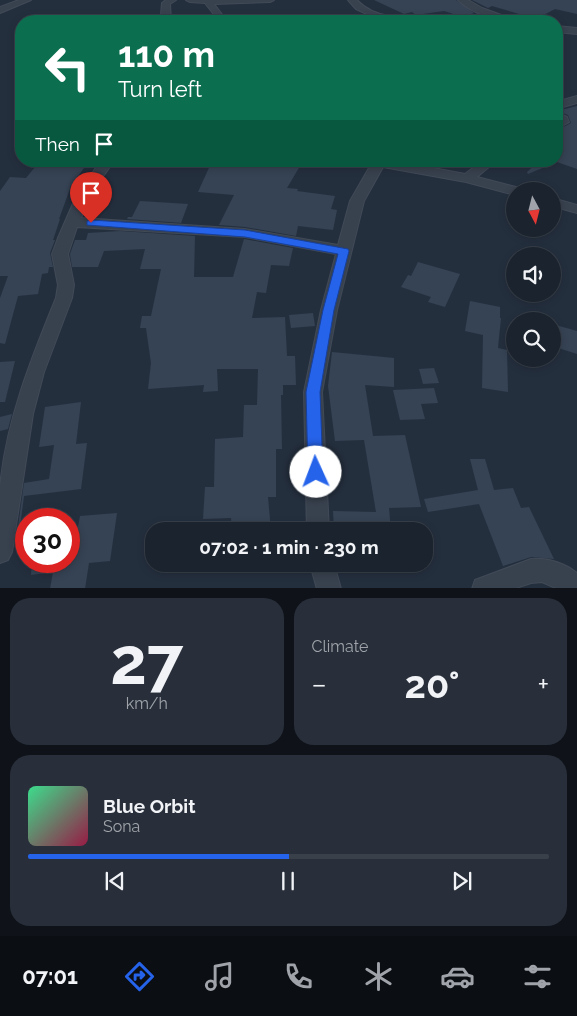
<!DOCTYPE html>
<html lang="en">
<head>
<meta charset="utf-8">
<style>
	:root { --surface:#1b232e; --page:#282f3a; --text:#f1f3f6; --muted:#a0a4aa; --line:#39404a; --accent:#2563eb }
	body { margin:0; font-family:Raleway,sans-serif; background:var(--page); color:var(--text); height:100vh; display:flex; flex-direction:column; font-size:19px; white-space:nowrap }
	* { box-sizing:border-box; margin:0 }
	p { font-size:16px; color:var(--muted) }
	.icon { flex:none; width:28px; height:28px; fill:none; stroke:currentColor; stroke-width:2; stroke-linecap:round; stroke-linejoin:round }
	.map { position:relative; height:588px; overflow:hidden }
	.details { display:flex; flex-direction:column; gap:10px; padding:10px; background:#0f1319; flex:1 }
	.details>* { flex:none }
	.hud { position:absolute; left:15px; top:15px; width:548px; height:152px; border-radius:20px; box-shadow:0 2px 8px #0003,0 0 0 1px var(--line); background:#0b6e4f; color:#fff; overflow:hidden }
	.needle { width:32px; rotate:173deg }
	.controls { position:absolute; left:506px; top:182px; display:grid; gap:10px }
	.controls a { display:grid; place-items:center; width:55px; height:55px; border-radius:50%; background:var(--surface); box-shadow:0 2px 8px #0003,0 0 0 1px var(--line); font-size:25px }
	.speed { position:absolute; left:15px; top:508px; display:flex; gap:10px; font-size:25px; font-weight:700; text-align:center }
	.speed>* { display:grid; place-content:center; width:65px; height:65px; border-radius:50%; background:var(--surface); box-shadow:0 2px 8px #0003,0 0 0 1px var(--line); line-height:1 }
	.speed .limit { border:8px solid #d22; background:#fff; color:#111 }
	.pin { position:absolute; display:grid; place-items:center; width:42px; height:42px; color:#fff; margin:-51px -21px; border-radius:50% 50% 50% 0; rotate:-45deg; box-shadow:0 0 5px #0007 }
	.pin .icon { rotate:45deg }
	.me { position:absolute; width:55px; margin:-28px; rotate:358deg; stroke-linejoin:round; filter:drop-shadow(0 0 4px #0008) }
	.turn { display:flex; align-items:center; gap:18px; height:105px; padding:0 20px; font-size:22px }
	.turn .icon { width:65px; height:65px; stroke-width:2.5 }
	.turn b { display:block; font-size:35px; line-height:42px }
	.then { display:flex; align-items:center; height:48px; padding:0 20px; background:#0003; gap:10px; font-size:19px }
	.big { font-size:38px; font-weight:700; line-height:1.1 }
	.details .widget { flex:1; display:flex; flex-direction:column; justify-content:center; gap:8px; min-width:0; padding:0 18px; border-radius:20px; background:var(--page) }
	.details .dial { align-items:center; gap:0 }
	.dial b { font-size:65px; line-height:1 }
	.song { display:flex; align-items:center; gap:15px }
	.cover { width:60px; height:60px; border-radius:8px; background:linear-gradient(135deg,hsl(150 70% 55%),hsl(340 70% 35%)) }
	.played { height:5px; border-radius:2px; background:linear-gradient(90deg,var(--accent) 50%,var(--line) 50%) }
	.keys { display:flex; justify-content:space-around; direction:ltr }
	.heat { display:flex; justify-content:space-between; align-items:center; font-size:28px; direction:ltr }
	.details .tiles { flex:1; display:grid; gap:10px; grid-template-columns:1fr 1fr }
	.widget:last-child { grid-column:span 2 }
	.trip { position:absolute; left:145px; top:522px; width:288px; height:50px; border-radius:20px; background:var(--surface); box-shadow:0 2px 8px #0003,0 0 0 1px var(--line); font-weight:700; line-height:50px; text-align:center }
	.tab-bar { display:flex; height:80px; justify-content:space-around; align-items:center; background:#0b0e12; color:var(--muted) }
	.tab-bar .icon { width:35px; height:35px }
	.tab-bar .active { color:var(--accent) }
	.tab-bar b { font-size:22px; color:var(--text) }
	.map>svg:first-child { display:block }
	.building { fill:#364354 }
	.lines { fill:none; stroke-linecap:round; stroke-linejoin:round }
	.street-casing { stroke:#414a57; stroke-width:2 }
	.street { fill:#38414e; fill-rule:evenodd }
	.route { fill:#2563eb; stroke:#184099 }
</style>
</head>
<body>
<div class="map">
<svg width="577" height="589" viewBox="0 0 577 589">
	<rect width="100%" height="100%" fill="#242f3e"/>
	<g class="building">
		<polygon points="374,0 456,0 474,13 463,17 444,11 416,15 412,12 404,14"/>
		<polygon points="472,0 577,0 577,14 555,9 536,19 492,6 488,8"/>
		<polygon points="577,106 577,169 557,162 528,174 527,172 539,161 556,161 556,131 571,123 568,115 557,111"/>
		<polygon points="40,161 89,161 71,186 59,219 60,219 53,240 55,240 50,253 53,267 49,267 48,273 42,274 38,294 18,296 5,344 0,343 0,298 8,276 0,276 0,191 10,177 26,178"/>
		<polygon points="212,161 303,161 287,188 298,189 297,191 335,196 331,209 337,210 333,230 298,226 296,236 245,227 219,225 234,195 198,192"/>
		<polygon points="140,201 188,204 181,223 183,223 127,219 128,217 132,217"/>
		<polygon points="120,231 195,236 194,277 233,277 244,239 293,248 289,266 271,265 266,293 257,292 252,318 285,317 287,356 295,356 296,385 283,385 283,395 281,395 282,449 276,449 276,497 268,497 271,531 232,531 231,518 203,519 205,487 214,487 215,439 243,437 244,405 257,405 258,369 217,369 218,391 203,392 204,385 148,389 151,363 146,328 140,328 142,316 151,316 161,269 140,269 145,249 104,251 98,267 72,267 70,254 75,240 86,240 88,233"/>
		<polygon points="418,262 460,274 445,307 428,302 431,297 401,287 408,275 411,276"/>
		<polygon points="470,301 500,307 500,318 501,318 498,348 507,350 508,392 482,388 483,335 465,331"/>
		<polygon points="313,313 315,326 291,328 289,315"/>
		<polygon points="552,324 577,331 577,354 552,346"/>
		<polygon points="332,352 394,358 394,387 365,385 373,436 405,435 421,507 389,508 391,531 334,531 333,511 376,512 364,440 335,441 328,386"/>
		<polygon points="15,361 5,402 0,402 0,362"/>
		<polygon points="434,368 439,383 423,384 419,369"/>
		<polygon points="434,388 438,403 421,404 425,419 400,420 393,390"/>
		<polygon points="81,402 76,444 87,443 81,489 24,496 20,527 18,527 24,483 49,479 54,445 39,447 45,407"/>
		<polygon points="12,414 8,429 0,431 0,417"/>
		<polygon points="470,459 485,459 494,490 513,488 521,508 529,507 554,559 531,557 503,566 479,504 428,512 424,499 478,490"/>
		<polygon points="117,513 110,561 89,563 85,589 50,589 53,572 31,575 32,561 69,561 69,532 77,532 80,516"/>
	</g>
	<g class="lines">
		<g class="street-casing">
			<g id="street">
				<polygon points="19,0 31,0 0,13 0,7"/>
				<polygon points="166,0 176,0 170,4 171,21 163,21 161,15 162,3"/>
				<polygon points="186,0 274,0 270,2 214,4 227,21 219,21 205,3 190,2"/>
				<path d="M348,0H357C376,21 411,18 437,18L441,21H394L381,19L338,21L342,18L369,15L356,9Z"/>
				<path d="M458,0H468L482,8L518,21C499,22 472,14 458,0Z"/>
				<polygon points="556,26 577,28 577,34 556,32"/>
				<polygon points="577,96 577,103 556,109 556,102"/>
				<polygon points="556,112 567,117 569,122 556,129"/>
				<path d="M101,161H114L92,192L81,218L245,229L338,245L350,201L373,161H396L465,174L482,161H496L477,177L520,188L522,191H515V195L466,182L383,167L364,201L337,310L322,392L329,531H307L304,392L321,310L336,254L245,237L77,227L68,254L74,285L72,298L44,372L33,414L12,552L8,560L0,563C0,538 0,512 0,487C6,421 31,359 56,298L58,285L52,254L58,238L78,192Z"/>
				<polygon points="552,198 577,205 577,213 552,206"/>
				<path d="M531,559C548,558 564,563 577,573V589H558L542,582L531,583L513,589H472L475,580Z"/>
				<polygon points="310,564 334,564 341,589 317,589"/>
			</g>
		</g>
		<use href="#street" class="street"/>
	</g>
	<polygon class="route" points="91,220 245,230 348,249 349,251 334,310 320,392 323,472 321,476 316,478 311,476 308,472 306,392 323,310 338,254 245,237 87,225 87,221"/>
</svg>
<div class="controls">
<a><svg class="needle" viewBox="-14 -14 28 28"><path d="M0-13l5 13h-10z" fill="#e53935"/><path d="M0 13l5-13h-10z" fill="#a0a4aa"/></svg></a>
<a><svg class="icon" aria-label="sound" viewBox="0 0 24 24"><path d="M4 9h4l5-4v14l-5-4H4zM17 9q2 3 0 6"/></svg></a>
<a><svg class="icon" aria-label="search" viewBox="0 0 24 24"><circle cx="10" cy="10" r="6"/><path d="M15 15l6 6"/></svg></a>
</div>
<div class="speed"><div class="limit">30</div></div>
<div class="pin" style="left:91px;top:223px;background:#d93025"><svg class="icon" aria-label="arrive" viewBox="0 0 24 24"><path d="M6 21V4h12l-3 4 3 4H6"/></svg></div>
<svg class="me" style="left:316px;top:472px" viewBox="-20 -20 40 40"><circle r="19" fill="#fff"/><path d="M0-13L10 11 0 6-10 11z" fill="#2563eb"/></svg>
<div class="trip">07:02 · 1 min · 230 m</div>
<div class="hud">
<div class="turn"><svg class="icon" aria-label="left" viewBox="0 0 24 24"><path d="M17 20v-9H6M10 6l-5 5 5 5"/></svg><div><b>110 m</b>Turn left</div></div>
<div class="then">Then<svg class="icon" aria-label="arrive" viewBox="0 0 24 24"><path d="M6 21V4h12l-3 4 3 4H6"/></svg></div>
</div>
</div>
<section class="details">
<div class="tiles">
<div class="widget dial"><b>27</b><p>km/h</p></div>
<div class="widget"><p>Climate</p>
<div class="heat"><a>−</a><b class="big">20°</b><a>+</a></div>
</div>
<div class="widget">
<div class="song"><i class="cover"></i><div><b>Blue Orbit</b><p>Sona</p></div></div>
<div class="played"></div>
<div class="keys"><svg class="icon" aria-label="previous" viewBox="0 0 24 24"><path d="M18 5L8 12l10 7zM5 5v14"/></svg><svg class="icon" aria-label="pause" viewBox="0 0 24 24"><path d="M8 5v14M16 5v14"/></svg><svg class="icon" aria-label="next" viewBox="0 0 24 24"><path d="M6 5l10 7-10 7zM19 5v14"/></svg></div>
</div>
</div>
</section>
<nav class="tab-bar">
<b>07:01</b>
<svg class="icon active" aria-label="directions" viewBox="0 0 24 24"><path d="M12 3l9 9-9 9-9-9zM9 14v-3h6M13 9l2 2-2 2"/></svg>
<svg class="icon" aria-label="music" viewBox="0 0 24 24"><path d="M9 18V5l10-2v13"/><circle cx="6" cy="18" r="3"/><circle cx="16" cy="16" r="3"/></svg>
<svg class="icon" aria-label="phone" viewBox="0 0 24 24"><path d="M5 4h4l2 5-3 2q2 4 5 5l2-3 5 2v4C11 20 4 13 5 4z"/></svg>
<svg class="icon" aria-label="climate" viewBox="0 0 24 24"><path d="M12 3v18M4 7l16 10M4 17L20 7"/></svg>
<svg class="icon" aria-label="car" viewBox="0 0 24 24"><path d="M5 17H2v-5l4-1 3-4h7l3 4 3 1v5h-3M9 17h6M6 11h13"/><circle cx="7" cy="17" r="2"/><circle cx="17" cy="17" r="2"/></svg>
<svg class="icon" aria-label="filters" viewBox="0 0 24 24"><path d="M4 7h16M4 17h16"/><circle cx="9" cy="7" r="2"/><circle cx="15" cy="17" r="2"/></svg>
</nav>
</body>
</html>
